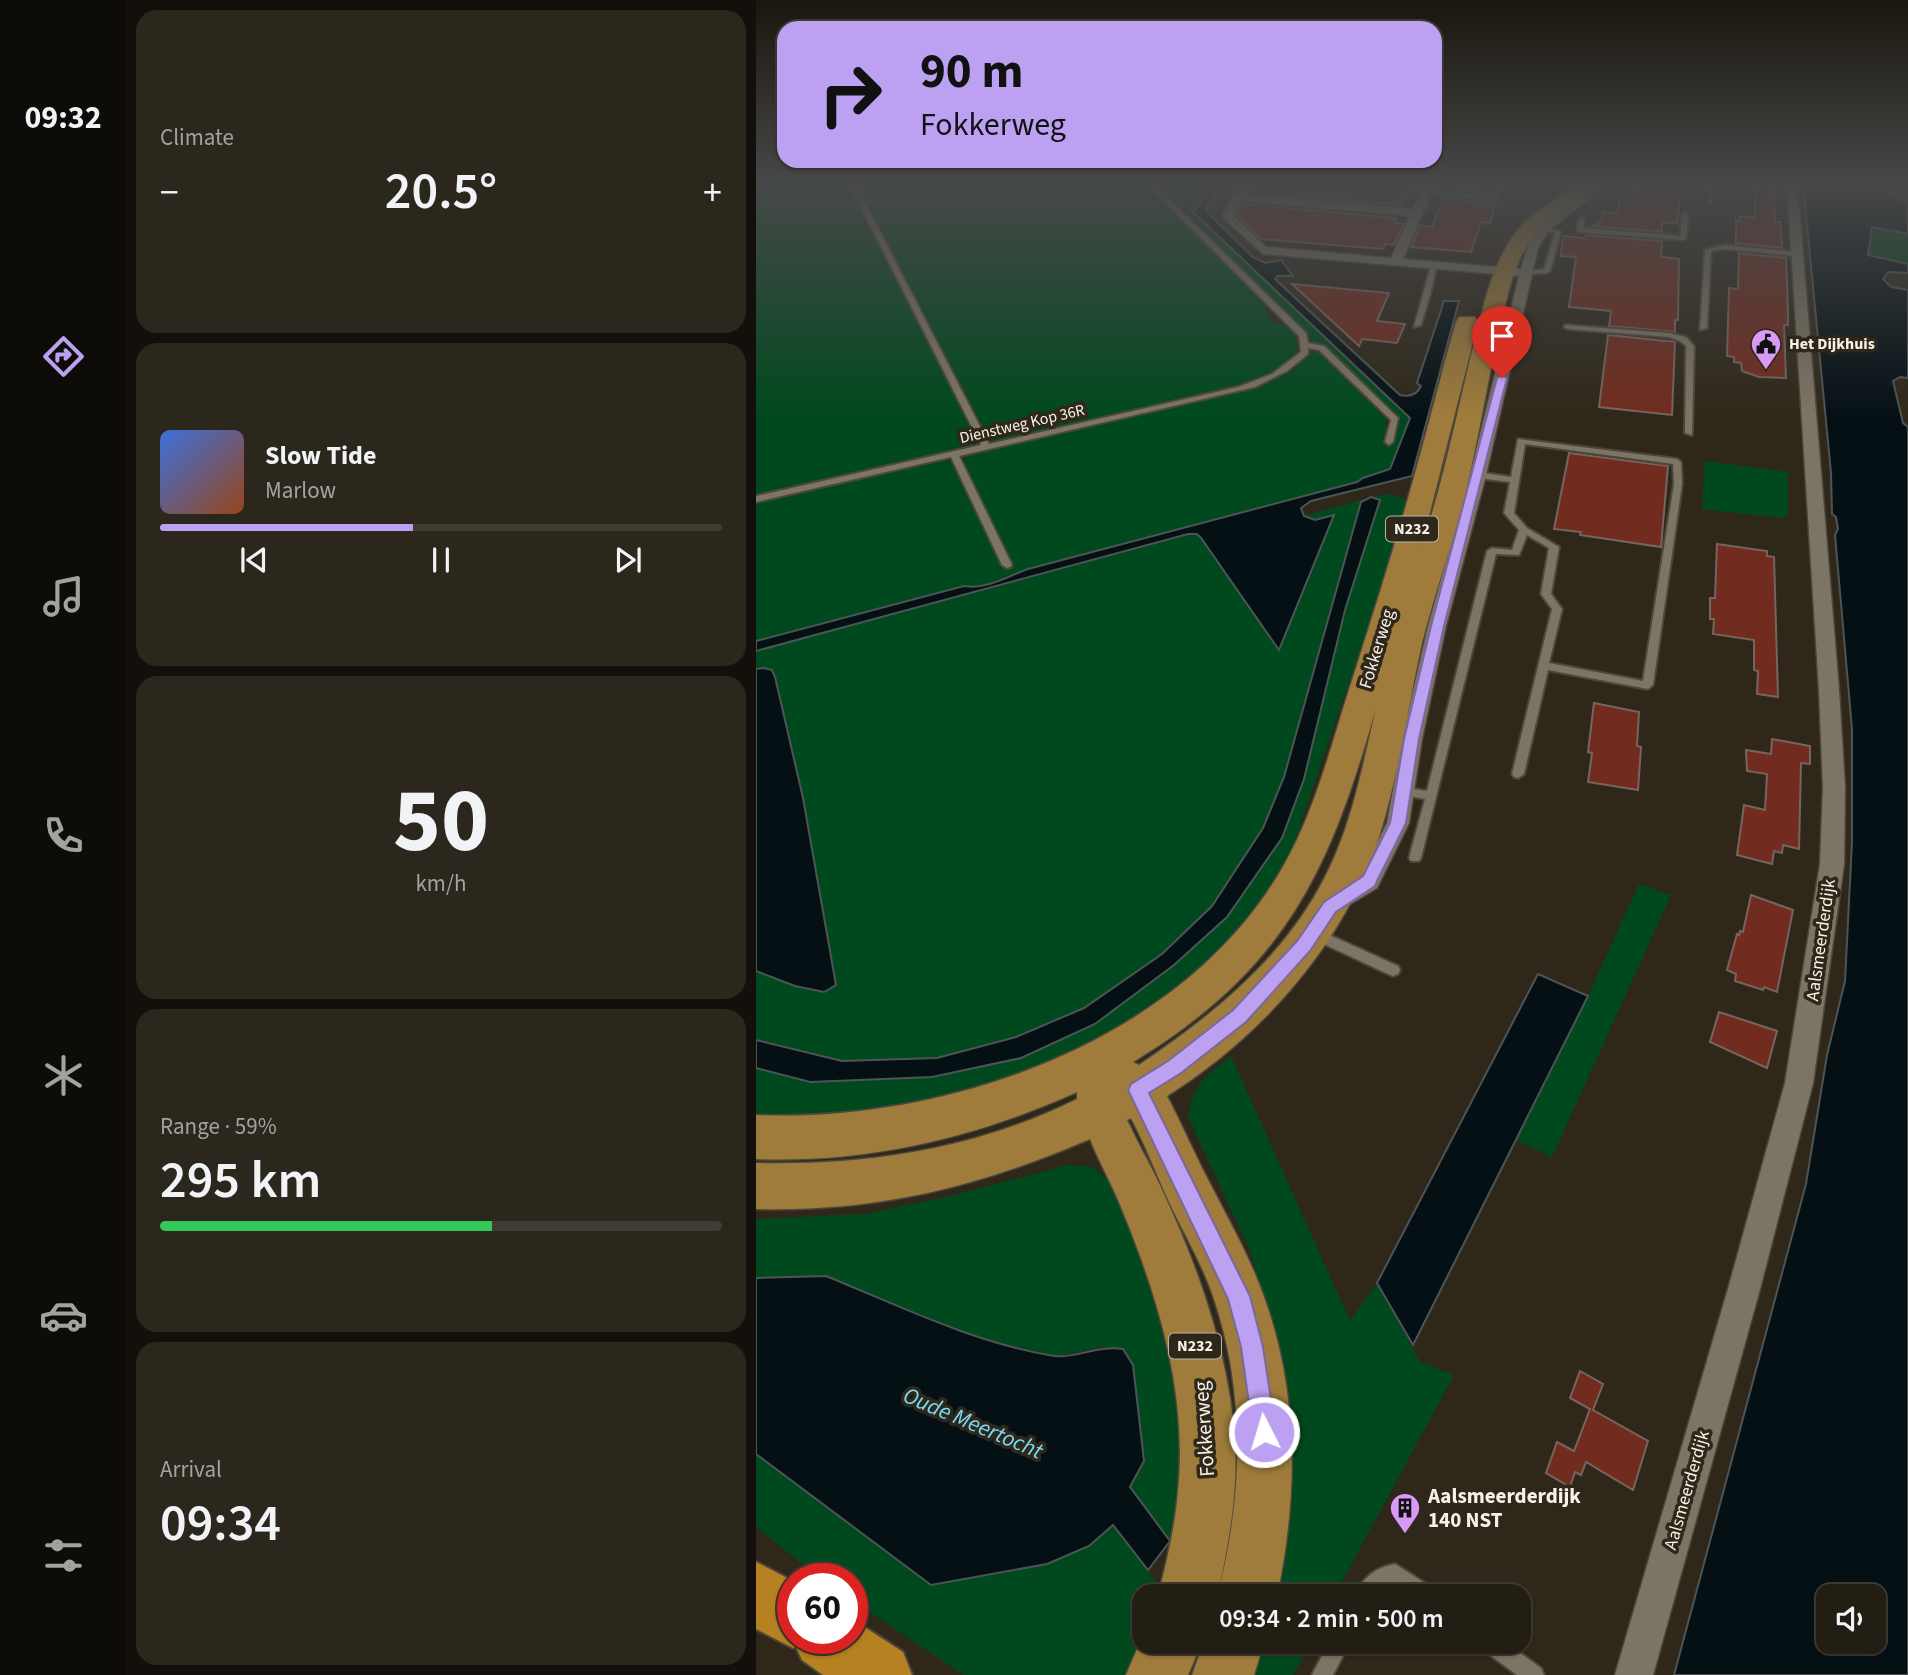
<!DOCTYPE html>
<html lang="en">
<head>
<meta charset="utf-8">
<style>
	:root { --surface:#231e14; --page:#2b271d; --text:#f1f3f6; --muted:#a3a2a0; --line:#403c34; --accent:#bca0f2 }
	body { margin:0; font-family:"Source Sans 3",sans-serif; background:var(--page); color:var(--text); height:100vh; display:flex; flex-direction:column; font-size:26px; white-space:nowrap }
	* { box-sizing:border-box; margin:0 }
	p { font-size:23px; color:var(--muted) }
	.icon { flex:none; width:38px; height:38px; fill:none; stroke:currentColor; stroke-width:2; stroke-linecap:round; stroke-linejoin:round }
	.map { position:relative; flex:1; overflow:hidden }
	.side { display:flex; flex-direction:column; gap:10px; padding:10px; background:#13100b; width:630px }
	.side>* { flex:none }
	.hud { position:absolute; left:21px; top:21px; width:665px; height:147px; border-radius:21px; box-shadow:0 2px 5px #0004,0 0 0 2px var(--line); background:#bca0f2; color:#111; overflow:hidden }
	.buttons { position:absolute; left:1060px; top:1584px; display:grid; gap:14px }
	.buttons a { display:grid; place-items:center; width:70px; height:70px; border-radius:14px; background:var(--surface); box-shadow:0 2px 5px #0004,0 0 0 2px var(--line); font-size:35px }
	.speed { position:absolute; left:21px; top:1563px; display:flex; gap:14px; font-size:35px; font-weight:700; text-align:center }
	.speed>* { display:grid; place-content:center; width:91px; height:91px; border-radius:50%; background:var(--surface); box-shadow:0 2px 5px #0004,0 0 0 2px var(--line); line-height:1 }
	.speed .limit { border:10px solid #d22; background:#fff; color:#111 }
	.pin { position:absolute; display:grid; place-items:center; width:60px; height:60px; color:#fff; margin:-72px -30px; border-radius:50% 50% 50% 0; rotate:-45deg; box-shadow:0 0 7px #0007 }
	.pin .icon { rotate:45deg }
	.me { position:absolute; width:77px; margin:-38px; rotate:355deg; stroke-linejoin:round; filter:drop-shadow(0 0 5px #0008) }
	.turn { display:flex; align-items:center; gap:24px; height:147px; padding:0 28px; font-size:32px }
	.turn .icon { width:91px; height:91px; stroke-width:2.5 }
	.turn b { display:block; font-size:49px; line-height:60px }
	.big { font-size:52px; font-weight:600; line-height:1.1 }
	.side .widget { flex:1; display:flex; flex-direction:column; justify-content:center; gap:10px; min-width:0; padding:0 24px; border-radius:21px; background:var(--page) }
	.side .dial { align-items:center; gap:0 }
	.dial b { font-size:91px; line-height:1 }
	.song { display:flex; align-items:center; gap:21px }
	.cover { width:84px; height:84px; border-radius:10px; background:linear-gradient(135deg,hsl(220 70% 55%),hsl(20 70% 35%)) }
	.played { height:7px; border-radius:4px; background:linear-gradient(90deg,var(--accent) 45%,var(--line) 45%) }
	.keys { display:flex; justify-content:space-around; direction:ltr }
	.heat { display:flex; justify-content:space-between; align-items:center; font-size:38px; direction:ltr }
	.charge { height:10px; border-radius:5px; background:linear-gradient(90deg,#34c759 59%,var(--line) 0) }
	.trip { position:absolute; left:376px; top:1584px; width:399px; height:70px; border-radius:21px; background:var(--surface); box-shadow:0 2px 5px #0004,0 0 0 2px var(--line); font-weight:600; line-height:70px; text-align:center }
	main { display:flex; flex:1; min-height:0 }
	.tab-bar { display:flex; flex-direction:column; width:126px; justify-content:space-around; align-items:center; background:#0e0c08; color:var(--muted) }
	.tab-bar .icon { width:49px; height:49px }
	.tab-bar .current { color:var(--accent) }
	.tab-bar b { font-size:32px; color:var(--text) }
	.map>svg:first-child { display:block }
	.green { fill:#00491e }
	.water { fill:#051015; stroke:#4e5455; stroke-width:2; fill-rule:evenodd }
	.building { fill:#712c1f; stroke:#78645f; stroke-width:2 }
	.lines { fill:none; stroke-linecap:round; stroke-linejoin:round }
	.lane-casing { stroke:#4d473b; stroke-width:4 }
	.street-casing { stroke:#4d473b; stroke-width:3 }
	.primary-casing { stroke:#4d473b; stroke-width:3 }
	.highway-casing { stroke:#4d473b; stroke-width:4 }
	.path { stroke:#938d81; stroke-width:2; stroke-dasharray:3.5 2; stroke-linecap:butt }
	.lane { fill:#7d7564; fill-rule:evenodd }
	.street { fill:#7d7564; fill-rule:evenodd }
	.primary { fill:#9f7c3b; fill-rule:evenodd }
	.highway { fill:#b68120; fill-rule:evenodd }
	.route { fill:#bca0f2; stroke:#7a689d; stroke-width:2 }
	.labels { text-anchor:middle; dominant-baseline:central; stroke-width:7; stroke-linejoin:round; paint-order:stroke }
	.far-poi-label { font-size:16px; font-weight:bold; fill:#f7f2e9; stroke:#2f281a; text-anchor:start }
	.far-street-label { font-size:16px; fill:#f7f2e9; stroke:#2f281a }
	.shield { fill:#2f281a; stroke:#bbb5ab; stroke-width:2 }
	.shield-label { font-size:16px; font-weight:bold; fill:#f7f2e9 }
	.street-label { font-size:18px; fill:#f7f2e9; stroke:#2f281a }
	.near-street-label { font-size:21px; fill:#f7f2e9; stroke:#2f281a }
	.near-poi-label { font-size:21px; font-weight:bold; fill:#f7f2e9; stroke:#2f281a; text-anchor:start }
	.near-water-label { font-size:23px; font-style:italic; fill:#77dcfc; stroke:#2f281a }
</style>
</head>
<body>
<main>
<nav class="tab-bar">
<b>09:32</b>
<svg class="icon current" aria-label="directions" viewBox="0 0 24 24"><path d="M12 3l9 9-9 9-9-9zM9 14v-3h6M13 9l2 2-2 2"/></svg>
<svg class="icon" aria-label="music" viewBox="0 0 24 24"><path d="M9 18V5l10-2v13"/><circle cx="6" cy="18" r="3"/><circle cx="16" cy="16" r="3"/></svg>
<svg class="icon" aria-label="phone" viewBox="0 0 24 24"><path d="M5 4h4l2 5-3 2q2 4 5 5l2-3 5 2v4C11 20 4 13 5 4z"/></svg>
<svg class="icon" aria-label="climate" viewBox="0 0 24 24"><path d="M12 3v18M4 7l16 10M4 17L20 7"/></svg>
<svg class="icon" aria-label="car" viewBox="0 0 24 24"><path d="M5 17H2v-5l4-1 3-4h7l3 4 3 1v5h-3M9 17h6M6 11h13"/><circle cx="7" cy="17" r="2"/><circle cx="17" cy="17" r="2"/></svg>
<svg class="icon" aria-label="filters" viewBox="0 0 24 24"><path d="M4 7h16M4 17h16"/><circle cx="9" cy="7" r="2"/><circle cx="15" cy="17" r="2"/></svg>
</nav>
<section class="side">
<div class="widget"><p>Climate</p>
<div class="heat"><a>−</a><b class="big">20.5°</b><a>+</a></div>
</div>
<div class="widget">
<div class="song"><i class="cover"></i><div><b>Slow Tide</b><p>Marlow</p></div></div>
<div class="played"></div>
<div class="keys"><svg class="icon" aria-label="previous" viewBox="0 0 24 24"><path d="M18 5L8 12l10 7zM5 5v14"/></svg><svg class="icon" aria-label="pause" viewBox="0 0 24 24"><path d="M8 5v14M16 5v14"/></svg><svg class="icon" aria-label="next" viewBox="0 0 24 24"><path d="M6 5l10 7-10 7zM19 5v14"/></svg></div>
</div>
<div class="widget dial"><b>50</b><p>km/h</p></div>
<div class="widget"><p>Range · 59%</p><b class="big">295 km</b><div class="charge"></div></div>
<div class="widget"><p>Arrival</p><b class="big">09:34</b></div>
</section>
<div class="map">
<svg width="1152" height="1675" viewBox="0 0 1152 1675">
	<rect width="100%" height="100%" fill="#2f281a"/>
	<g class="green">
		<polygon points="0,183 92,183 221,437 216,447 0,496"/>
		<path d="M99,183H435L437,192L419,213L512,305L510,313L519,322L536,329C554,359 521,372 497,383L242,441L234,440Z"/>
		<path d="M444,183H459L438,208V213L654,418L634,469L607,478L601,482L272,569C252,577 231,590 208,586L0,641V502L186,460L197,463L248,567L255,565L207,465L210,454L502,388L540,368L553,352H564L630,419L631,431L626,442L635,444L643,428L637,414L566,347L560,344L430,214C435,203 448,197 444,183Z"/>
		<polygon points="1116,226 1152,234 1152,264 1112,255"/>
		<polygon points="949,461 1032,472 1032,515 1026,518 946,509"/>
		<polygon points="633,494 655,501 534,855 494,919 443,972 373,1024 245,1087 79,1122 0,1118 0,1068 54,1082 176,1077 265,1058 339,1024 418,965 471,917 526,838 548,779 589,610 623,500 615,497"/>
		<polygon points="609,499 605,502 528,777 507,828 456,906 406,954 328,1008 260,1037 181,1058 86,1061 0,1040 0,971 39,986 80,985 47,798 19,677 13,669 0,669 0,651 432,534 441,534 445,538 523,649 578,516 559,520 548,516"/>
		<polygon points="883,884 915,895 796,1157 760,1140 832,996"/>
		<path d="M475,1056L594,1321L621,1283L664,1362L698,1375L578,1596H520L526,1405L496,1255L432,1117C436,1084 451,1075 475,1056Z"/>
		<polygon points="311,1165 337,1167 361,1188 408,1315 424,1376 428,1512 414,1541 374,1487 351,1346 302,1356 229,1340 70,1276 0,1278 0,1219 109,1214 195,1196"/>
		<polygon points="0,1454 175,1585 333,1546 357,1524 409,1594 388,1596 388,1642 391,1642 376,1675 208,1675 96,1600 96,1578 65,1578 0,1527"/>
		<polygon points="508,1642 555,1642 537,1675 497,1675"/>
	</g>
	<g class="water">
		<path d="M459,183H470L450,208L451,212L498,258L510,263L525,260L537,276H521L519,279L644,395C653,397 661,395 665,386L661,383L688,301H703L656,476L555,501L545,508L548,516L559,520L578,515L523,650L445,538L441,534H432L0,651V641L208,586C231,590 252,576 272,569L601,482L607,478L634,469L654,418L437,212Z"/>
		<path d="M1047,183H1122L1125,189L1139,194L1152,204V234L1116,227L1112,255L1152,264V273L1132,272L1127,279L1135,287L1152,290V378L1144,377L1137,381L1147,423L1152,427V1675H918L1050,1184L1071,1055L1089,981L1096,842V729L1079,535L1082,529L1080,517L1076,514L1075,473ZM1073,1596H1118V1642H1073Z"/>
		<polygon points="615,497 624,500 589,610 548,779 526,838 471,917 418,965 339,1024 265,1058 176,1077 54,1082 0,1068 0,1040 86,1061 181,1058 260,1037 328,1008 406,954 456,906 507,828 528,777 605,502"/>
		<polygon points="8,668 16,670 19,677 47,798 80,985 68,992 39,986 0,971 0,669"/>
		<polygon points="782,974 832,996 657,1345 621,1283"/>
		<path d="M70,1276C144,1306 218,1343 298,1356C319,1359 341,1345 367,1349L377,1365L388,1461L374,1487L414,1541L392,1570L357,1525L333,1546L291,1564L175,1585L0,1454V1278Z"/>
	</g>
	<g class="building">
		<polygon points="502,183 658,183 647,205 495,192"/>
		<polygon points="721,183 746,183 734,223 725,222 715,252 655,247 664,225 676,227 687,199 733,203 737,200 736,195 717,193"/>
		<polygon points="885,183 926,183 921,224 906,222 906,232 837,226 846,220 847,212 862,213 863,198 872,197"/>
		<polygon points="1000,183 1017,183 1019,222 1024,222 1026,248 980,243 980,220 984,221 984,216 998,218"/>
		<polygon points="487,204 641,218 639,223 648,224 638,245 629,244 627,249 505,239 481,215"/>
		<polygon points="830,235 906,241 905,257 923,259 922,320 919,320 919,332 853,326 855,311 813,307 820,257 805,256 806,246 808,236 828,238"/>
		<polygon points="983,253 1030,258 1032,310 1032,325 1028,325 1030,378 1003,377 986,371 985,363 978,362 978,357 971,356 973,288 982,289"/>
		<polygon points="536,284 633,293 621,321 649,324 641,343 606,339 603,346"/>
		<polygon points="852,335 919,342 916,415 843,407"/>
		<polygon points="813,453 912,466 905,547 824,535 825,532 798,529"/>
		<polygon points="961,544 1011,551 1011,556 1018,557 1022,697 1001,694 1002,671 998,670 998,640 957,634 958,619 954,619 954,598 959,598"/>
		<polygon points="838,703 883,712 881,746 885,747 882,790 832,782 836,753 832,752"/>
		<polygon points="1016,739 1054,746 1054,764 1045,763 1043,849 1027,845 1026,853 1018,851 1016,864 981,855 988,805 1009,810 1011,774 991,771 990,750 1015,754"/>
		<polygon points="995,895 1037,910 1021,992 1008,987 1007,990 979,981 980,974 971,970 981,934 983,935 984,931 987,932"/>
		<polygon points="963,1012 1021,1031 1011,1068 954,1042"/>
		<polygon points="824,1371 847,1384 837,1410 892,1441 877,1490 830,1462 825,1475 819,1472 814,1487 790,1473 801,1442 818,1451 834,1409 814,1398"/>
	</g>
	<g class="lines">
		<g class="lane-casing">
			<g id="lane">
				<polygon points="93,183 99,183 233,444 482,387 516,374 545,352 543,336 390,183 396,183 550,333 552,343 568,346 642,418 637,442 633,445 629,442 635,420 563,350 552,348 552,354 531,371 499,387 203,456 256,565 254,567 251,568 246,565 195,457 0,502 0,496 225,445"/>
				<polygon points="705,183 711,183 707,194 736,198 733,200 668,193 671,191 702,193"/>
				<polygon points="929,213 932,215 930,238 927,240 824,232 821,230 823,220 826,218 829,220 827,228 924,236 926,215"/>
				<polygon points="788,227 805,232 794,271 791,273 769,274 769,272 788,269 799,233 786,230"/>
				<polygon points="969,245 1040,252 1043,254 1040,256 969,249 955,251 951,328 944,330 949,250"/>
				<polygon points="678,263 681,265 674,295 665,325 658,327 675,265"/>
				<polygon points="809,325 913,333 930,337 938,346 936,435 929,433 930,346 924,341 913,337 812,329 808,327"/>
				<path d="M762,439L921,459L925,462L926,484L897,685L892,689L792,670L768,774L762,778L758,777L756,774L796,609L785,594L793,548L771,535L763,555L740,554L665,858L663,861H655L653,858L669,799L647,795L641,791L647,787L671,791L731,551L736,548L756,550L763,530L748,513L754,482L722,478L718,475L722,472L755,477ZM769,444L917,464L918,484L887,681L793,663L806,609L795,594L803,547L771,528L758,513Z"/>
				<polygon points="558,928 642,966 644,970 642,974 637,976 632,974 553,937 551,933 553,929"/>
				<path d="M639,1564L678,1589L681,1596H654L637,1584L628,1587L620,1596H599C607,1577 619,1568 639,1564Z"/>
				<polygon points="573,1642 594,1642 577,1675 556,1675"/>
				<polygon points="723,1642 749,1642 785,1668 788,1675 761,1675 726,1649"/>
			</g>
		</g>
		<g class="street-casing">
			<g id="street">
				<path d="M488,183H498L489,194L657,209L670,183H680L647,259L765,269C769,254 773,241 783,228C798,210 818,206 829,183L838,185L834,198L792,231L782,248L730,475L690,626L666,739L653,823L621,888L576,915L568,912L564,905L568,898L605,874L631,823L646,739L672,626L714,475L763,276L507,254L466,217L476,197ZM485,201L654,216L635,258L510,247L478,216Z"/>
				<polygon points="1031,183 1041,183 1083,690 1089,788 1088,864 1057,1083 1004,1289 897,1675 859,1675 972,1289 1029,1083 1064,864 1067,788 1063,690"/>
			</g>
		</g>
		<g class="primary-casing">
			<g id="primary">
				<path d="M825,183H844L780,232L765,256L756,279C736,348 727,420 710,491C697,542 679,592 666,643C652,707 643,772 624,834C588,944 507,1035 411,1096C423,1119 434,1144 446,1168C467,1210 492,1252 508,1297C543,1394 542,1496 521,1596H402C411,1561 419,1527 422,1491C432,1394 402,1296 365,1207C356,1184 343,1162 334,1139C222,1187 122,1212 0,1209V1163C111,1166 221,1149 321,1099V1092C218,1138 113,1163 0,1159V1115C192,1123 429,1041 528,865C558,812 574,750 592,693C615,621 638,549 658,477C673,425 685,373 700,322L703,317H719L722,322L665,548C687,483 700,417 716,351C727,310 734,266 761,231C778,210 803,199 825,183ZM620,708C607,764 596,825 569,877C528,958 457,1015 383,1065L377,1062C529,969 573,873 620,708ZM375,1118C389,1144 400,1173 412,1200C427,1232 446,1263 457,1296C490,1391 487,1493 463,1589C473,1541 482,1492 479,1442C473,1350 438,1255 398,1173C390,1157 381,1142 374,1126L371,1120Z"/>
				<polygon points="388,1633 388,1642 446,1642 432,1675 370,1675"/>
				<polygon points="448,1642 508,1642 498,1675 436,1675"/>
			</g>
		</g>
		<g class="highway-casing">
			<polygon id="highway" points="0,1562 37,1581 37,1638 96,1638 96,1619 147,1652 156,1675 67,1675 46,1660 40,1647 37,1648 0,1629"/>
		</g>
		<polyline class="path" points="954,203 956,183"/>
		<use href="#lane" class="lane"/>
		<use href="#street" class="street"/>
		<use href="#primary" class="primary"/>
		<use href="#highway" class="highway"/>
	</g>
	<linearGradient id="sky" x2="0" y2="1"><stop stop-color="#1a160e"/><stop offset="0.44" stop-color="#474849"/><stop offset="1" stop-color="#474849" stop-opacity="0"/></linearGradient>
	<rect width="1152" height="417" fill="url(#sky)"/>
	<polygon class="route" points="746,375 751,378 688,626 663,739 650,823 621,881 619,886 580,912 554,951 490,1022 425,1073 393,1093 494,1296 507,1347 520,1432 517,1440 508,1443 500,1440 497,1432 485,1347 472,1299 372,1090 375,1084 412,1061 477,1010 541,941 568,902 607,876 634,823 648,739 675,626 741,378"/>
	<defs>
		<g id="civic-pin" transform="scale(1.575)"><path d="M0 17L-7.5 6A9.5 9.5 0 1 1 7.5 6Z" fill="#d99af7" stroke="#2f281a"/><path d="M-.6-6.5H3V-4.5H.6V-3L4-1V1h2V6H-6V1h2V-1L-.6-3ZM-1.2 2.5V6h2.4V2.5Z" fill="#111"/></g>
		<g id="building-pin" transform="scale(1.575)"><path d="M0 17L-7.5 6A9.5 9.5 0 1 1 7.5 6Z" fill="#d99af7" stroke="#2f281a"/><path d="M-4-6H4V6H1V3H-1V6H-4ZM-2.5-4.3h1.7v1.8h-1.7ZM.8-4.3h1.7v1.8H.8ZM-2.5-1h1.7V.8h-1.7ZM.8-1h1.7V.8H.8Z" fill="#111"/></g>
	</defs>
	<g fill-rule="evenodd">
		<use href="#civic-pin" x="1010" y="344"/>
		<use href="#building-pin" x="649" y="1508"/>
	</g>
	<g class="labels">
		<g class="far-poi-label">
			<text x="1033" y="344">Het Dijkhuis</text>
		</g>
		<g class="far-street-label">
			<text transform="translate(266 424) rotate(-13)">Dienstweg Kop 36R</text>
		</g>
		<g class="shield">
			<rect x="630" y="516.5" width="52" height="25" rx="5"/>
			<rect x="413" y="1333.5" width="52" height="25" rx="5"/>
		</g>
		<g class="shield-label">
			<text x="656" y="529">N232</text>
			<text x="439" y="1346">N232</text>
		</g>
		<g class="street-label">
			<text transform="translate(621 649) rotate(-73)">Fokkerweg</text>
			<text transform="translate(1065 940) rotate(-82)">Aalsmeerderdijk</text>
			<text transform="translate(931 1490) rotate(-74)">Aalsmeerderdijk</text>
		</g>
		<g class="near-street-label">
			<text transform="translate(448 1429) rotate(-94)">Fokkerweg</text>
		</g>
		<g class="near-poi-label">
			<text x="672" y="1496">Aalsmeerderdijk<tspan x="672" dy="24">140 NST</tspan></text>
		</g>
		<g class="near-water-label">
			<text transform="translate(217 1423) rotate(23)">Oude Meertocht</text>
		</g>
	</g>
</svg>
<div class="buttons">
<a><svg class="icon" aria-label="sound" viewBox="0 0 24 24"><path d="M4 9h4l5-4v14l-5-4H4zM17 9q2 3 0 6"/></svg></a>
</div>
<div class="speed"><div class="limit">60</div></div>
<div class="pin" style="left:746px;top:378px;background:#d93025"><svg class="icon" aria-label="arrive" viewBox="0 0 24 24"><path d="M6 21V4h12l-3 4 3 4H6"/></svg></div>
<svg class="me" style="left:508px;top:1432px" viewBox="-20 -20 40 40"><circle r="17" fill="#bca0f2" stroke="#fff" stroke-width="3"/><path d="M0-11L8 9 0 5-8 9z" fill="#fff"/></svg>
<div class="trip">09:34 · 2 min · 500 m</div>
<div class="hud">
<div class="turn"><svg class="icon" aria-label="right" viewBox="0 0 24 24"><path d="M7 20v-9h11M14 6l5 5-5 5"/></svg><div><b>90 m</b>Fokkerweg</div></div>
</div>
</div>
</main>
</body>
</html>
